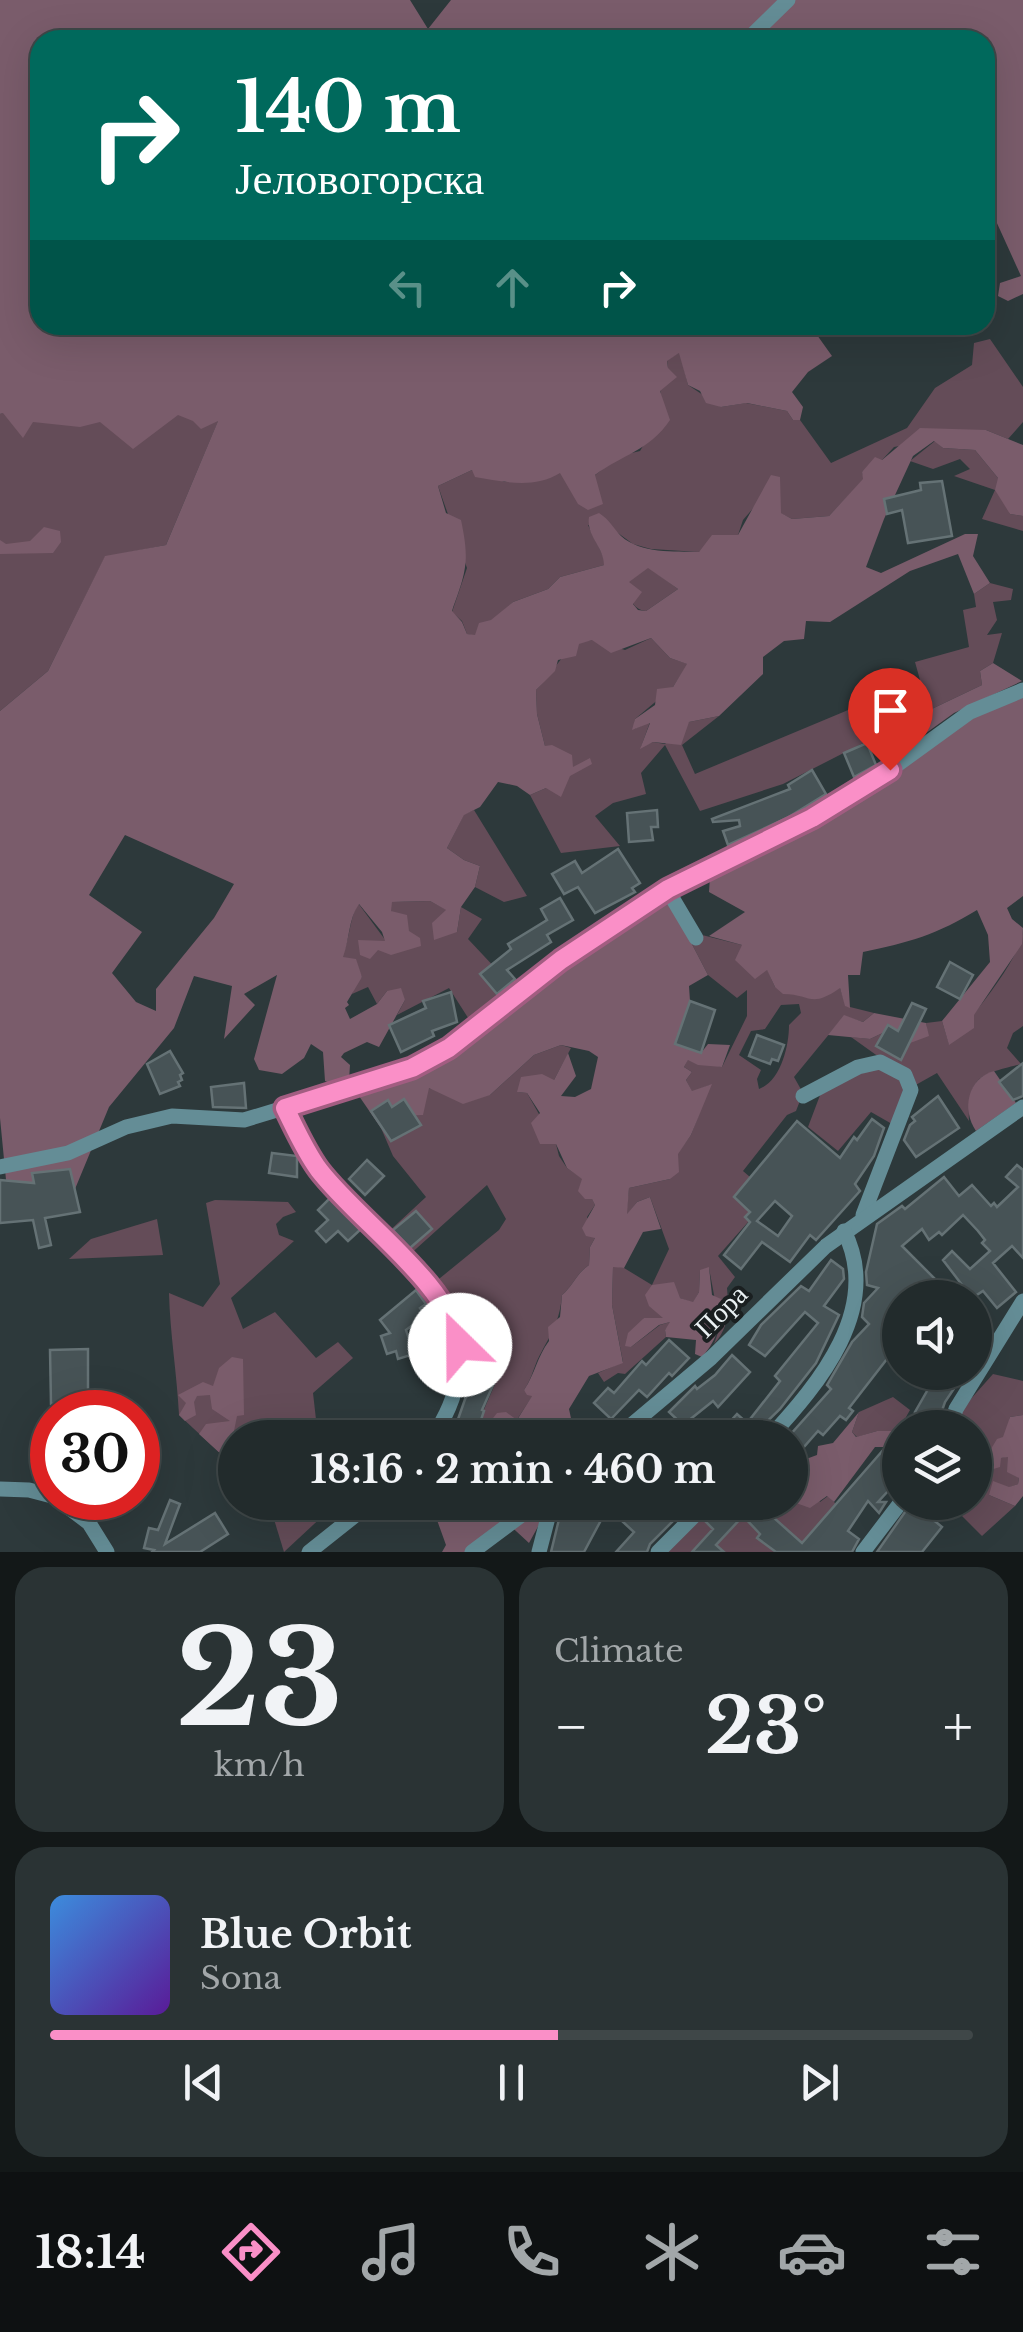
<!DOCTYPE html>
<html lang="en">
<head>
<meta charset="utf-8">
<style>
	:root { --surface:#222b2c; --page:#2a3334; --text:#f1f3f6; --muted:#a2a7a9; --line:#3f4748; --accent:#fa8fc7 }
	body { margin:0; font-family:"Libre Baskerville",serif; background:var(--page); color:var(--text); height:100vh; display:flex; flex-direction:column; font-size:38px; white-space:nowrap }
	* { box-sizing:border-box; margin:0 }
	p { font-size:32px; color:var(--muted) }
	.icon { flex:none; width:55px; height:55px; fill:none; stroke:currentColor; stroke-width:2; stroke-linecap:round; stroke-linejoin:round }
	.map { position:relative; height:1552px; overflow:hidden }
	.panel { display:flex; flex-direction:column; gap:15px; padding:15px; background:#131818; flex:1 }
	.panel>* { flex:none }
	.guide { position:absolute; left:30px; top:30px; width:965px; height:305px; border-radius:30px; box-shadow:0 10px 40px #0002,0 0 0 2px var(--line); background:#00695c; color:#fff; overflow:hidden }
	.buttons { position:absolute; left:882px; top:1280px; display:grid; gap:20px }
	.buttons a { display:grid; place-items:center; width:110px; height:110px; border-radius:50%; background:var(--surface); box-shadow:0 10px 40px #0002,0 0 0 2px var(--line); font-size:50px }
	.speed { position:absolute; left:30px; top:1390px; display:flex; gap:20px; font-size:50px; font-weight:700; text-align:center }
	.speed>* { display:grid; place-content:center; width:130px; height:130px; border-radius:50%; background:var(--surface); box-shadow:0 10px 40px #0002,0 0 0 2px var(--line); line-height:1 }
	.speed .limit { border:15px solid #d22; background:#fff; color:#111 }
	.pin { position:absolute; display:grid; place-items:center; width:85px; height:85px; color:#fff; margin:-102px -42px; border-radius:50% 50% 50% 0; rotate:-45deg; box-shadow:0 0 10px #0007 }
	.pin .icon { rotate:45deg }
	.me { position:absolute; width:110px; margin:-55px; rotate:337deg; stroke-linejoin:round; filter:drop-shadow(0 0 8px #0008) }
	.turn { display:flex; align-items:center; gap:35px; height:210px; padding:0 40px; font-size:45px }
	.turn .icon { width:130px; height:130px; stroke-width:2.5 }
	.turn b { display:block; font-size:70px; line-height:85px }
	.lanes { display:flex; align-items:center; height:95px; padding:0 40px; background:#0003; justify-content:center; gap:50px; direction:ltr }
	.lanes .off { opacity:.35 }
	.big { font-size:75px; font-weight:700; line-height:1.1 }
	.panel .widget { flex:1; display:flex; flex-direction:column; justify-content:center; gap:15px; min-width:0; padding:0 35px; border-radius:30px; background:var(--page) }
	.panel .dial { align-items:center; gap:0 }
	.dial b { font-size:130px; line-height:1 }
	.song { display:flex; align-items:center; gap:30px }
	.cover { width:120px; height:120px; border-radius:15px; background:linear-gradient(135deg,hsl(210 70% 55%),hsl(270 70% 35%)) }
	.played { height:10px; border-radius:5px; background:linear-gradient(90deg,var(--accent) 55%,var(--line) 55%) }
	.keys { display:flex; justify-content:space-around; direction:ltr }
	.heat { display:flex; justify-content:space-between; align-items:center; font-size:55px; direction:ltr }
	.panel .tiles { flex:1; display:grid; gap:15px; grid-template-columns:1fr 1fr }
	.widget:last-child { grid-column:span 2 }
	.trip { position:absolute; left:218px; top:1420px; width:590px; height:100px; border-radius:50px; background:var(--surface); box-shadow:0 10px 40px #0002,0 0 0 2px var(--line); font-weight:700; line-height:100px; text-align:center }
	.menu { display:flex; height:160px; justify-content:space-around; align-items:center; background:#0e1112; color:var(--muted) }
	.menu .icon { width:70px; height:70px }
	.menu .on { color:var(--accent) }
	.menu b { font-size:45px; color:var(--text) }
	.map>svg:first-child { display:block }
	.green { fill:#644c58; fill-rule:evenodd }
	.forest { fill:#7a5c6b; fill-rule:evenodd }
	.building { fill:#475356; stroke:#657275; stroke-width:2.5; fill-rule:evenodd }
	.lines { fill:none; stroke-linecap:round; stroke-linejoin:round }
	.minor { stroke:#648d96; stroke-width:15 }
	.route-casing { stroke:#a25d81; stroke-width:25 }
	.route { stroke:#fa8fc7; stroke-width:18 }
	.labels { text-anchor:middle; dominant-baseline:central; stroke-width:8; stroke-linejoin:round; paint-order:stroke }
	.street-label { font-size:28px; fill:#ebf2f4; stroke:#1a1f20 }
</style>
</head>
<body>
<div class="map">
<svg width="1023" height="1552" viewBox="0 0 1023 1552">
	<rect width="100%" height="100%" fill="#2d393b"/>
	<g class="green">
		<polygon points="990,339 1023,387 1023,422 1008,439 986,430 894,447 882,460 862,472 864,479 829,516 792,519 780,513 780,477 743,520 738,535 699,552 651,549 633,544 618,533 588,525 604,558 604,565 560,577 548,589 513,602 475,636 467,634 462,621 452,612 467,568 438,486 472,470 505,482 560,472 602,503 594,476 619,456 640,451 664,410 660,390 668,368 667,360 680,352 688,385 721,407 746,403 787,411 793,420 800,420 831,463 907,428 935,388 972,365 974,343"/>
		<polygon points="92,375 219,419 166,545 105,557 48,671 0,711 0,414"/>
		<polygon points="935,441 943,448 975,450 998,478 1010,514 1023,516 1023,531 982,519 995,490 954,476 970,469 960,459 933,469 910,461"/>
		<path d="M648,567L678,589L646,611C630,609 631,596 628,582Z"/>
		<path d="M990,583L1013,589L1011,600L993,602L997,620L987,635L1002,633L993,663L980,671L982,685L894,727L878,753L871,739L783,784L700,811L665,745L641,773L646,794L613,803L595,816L620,846L561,853L530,795L546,788L572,767L545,746L537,714L536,690C552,675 569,638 594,640C604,641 615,647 625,650L651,638L670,658L688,664L673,687L635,719L634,729L650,722L641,747L653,742L665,744L689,722L719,716L682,745L695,774L920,680L915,662L969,647L963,610L976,607L974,594Z"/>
		<polygon points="474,810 527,896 504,902 475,887 480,866 464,860 447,848 464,814"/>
		<path d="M669,900L698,934L742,945L767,969L775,987L840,988L846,1006L874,1013L863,1022L844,1016L794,1077L803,1093L796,1111L787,1115L743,1171L750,1177L734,1197L750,1212L745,1217L749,1221L718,1256L735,1277L727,1288C729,1310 729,1328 714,1344L720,1327L709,1268L700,1271L699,1292L693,1303L680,1298L664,1319L644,1318L631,1347L660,1325L673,1321L665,1330L666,1337L625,1374L618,1373L604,1382L598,1373L623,1362L612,1305L613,1266L624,1268L652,1285L669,1249L650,1197L637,1202L626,1216L629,1188L670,1179L677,1154L691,1135L710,1085L692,1092L686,1080L692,1072L684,1067L688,1059L722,1067L747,1016V990L737,998L708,975ZM799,1004L801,1013L789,1025C789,1046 781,1081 759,1089L757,1079L761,1070L739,1055L751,1031L765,1029L781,1005Z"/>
		<path d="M430,901L447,910L457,932L461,907L482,919L468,939L515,989L472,1024L449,988L397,1015L405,1000L387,991L377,1004L368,987L352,994L355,984L362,977L357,968L342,957C350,938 349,921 358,903L386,941L378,950L409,931L391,911V902Z"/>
		<path d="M1023,930V1026L1013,1033L1007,1048L1021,1064C979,1075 969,1075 969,1121L937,1073L905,1091L892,1124L871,1112L838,1151L808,1127L822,1090L879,1057L851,1037L870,1039L893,1028L928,1036L926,1023L942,1021L949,1044C970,1019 1020,961 1023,930Z"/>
		<path d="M561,1045L571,1048L554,1080L518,1092L527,1093L556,1144L559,1156L567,1168L583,1179L595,1205L587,1217L595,1238L590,1247L589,1265C576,1274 573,1286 562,1295C560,1319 553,1331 542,1351C534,1364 533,1377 524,1390L533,1395L516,1421L496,1436L499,1437H472L502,1368L465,1345L453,1307L434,1283L499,1230L506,1219L487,1185L407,1257L385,1235L426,1197L393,1156L381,1128L388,1116L428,1088L490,1095L534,1055Z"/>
		<path d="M215,1200L288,1202L296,1212L283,1217L276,1224L279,1235L294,1241L231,1298L243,1329L275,1312L316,1358L338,1342L353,1358L313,1393L318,1437L235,1438V1467L179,1415C177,1374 170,1334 169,1293L203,1307L220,1284L206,1203Z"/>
		<polygon points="157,1219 163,1255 69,1259 91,1239"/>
		<polygon points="993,1374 1023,1381 1023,1415 1010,1417 1001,1458 1009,1456 1019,1478 1018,1484 989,1495 1015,1506 982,1536 949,1503 975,1502 977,1435 975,1428 967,1427 957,1420 961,1410"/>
		<polygon points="893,1397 910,1410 906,1417 923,1427 900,1428 900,1431 877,1431 857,1437 852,1432 859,1412"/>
		<polygon points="799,1474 807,1479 820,1502 828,1496 854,1522 829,1552 666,1552 715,1503 790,1502 790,1480"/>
		<polygon points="269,1503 326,1503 327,1512 284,1552"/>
	</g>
	<g class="forest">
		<path d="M0,0H410L428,29L451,0H1023V294L1008,301L998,296L1000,283L1021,276L996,221H985V40H40V325H815L812,328L832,356L808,372L792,392L803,407L800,420H793L787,411L747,403L721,407L706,403L700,391L688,385L679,353L667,361L668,368L677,377L660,391L670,420C649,451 623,454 595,475L603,504L588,510L578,504L560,473C534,489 504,482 475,477L472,470L438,486L446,513L461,520C470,562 466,572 452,611L462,622L467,634L475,635L479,623L491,620L513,602L548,589L560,577L604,565C604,547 586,536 589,517L599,513C610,520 612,527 621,536C641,554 674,551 699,552L712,535H738L771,475L780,477L781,513L792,519L829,516L863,479L862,472L875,457L882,460L920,428L986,430L1023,445V516L1010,514L995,490L998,478L975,450L943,448L934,441L913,456L884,519L866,567L881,573L965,534H978L973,556L990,583L974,594L958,554L910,571L830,622L806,621L804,639L784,641L763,657V674L719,716L689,722L681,745L653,742L640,749L650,723L632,730L635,719L655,705L657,689L673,687L687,664L670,658L651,638L611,653L592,640L579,644L576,656L558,660L555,671L536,690L537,714L545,746L552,745L572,755L573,767L590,758L592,764L570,776L561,797L546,788L530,795L517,786L498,782L480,807L464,815L447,848L464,860L480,866L475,887L461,907L457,932L434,940L432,923L446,910L430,901L392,902L391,911L407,915L409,931L420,938L421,946L391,955L378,950L370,959L360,955L358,940L385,941L382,932L359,904C348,920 350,938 343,957L356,959L362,977L347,1002L349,1005L345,1008L350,1019L377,1004L387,991L401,988L405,1000L379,1047L367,1042L344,1053L341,1057L350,1065L349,1080L422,1070L558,973L669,900L708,975L689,986L690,1001L675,1043L701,1053L708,1044L730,1045L722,1067L698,1065L688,1060L684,1067L692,1072L686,1080L692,1091L712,1084L691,1135L678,1154L679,1172L670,1179L629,1188L627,1214L637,1202L650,1197L661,1229L643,1232L624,1268L613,1267L612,1305L623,1363L589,1376L569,1409L575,1437H491L490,1422L497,1413L506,1412L517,1420L532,1396L527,1395L524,1390C535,1374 537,1357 549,1341L548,1327L560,1317L562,1295C573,1286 576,1274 589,1265L590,1247L595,1238L586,1236L582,1228L595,1205L592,1199H585L578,1191L582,1179L567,1168L556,1144H540L531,1123L540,1113L527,1093L517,1092L521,1077L542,1074L554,1080L568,1053L576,1076L561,1096L575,1097L591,1089L598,1057L589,1051L561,1045L534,1055L490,1095L463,1104L429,1088L423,1115L388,1116L381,1128L348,1080L338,1086L325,1081L323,1052L311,1044L304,1058L282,1074L259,1070L254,1059L277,975L244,994L255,1005L224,1039L232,986L194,976L174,1028L109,1107L75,1189L48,1184L7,1190L0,1118V711L48,671L105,556L166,545L218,421L201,429L193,421L178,415L133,449L100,422L80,427L33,422L23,438L3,413L0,414ZM648,568L678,589L646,611L638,610L633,604L642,592L629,582ZM125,835L234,884L214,918L156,989V1011L136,1002L112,973L142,932L89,895Z"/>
		<polygon points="44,527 60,531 61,542 53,553 0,554 0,540 6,544 30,541"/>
		<polygon points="993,663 1022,681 954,713 883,764 878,753 894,727 982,685 980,671"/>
		<path d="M1023,697V896L1007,908L1012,919L1023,928L1022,944L974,1015V1028L949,1045L942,1021L990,962L988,935L977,910C938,934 908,943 863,952L860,975H848L850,1008L845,1006L840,988C810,1009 811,994 783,994L775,987L767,970L755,979L735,960L742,945L709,936L745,912L709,892L710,877L770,848L918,756L979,709Z"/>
		<polygon points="874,1013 926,1023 929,1036 902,1046 893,1028 870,1039 828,1035 844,1015 863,1022"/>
		<path d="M994,1071L1016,1103L976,1131C961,1109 968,1078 994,1071Z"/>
		<path d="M709,1267L712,1295L721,1299C720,1323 719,1338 702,1357L695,1354L696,1340L666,1337L665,1330L670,1322L659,1325L631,1347L625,1346L628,1333L644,1318H663L649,1306L645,1295L652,1285L674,1282L680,1298L693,1302L699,1292L700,1270Z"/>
		<polygon points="232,1357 243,1359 244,1415 237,1416 234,1431 278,1437 235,1438 235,1467 199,1434 206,1424 230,1421 212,1409 210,1395 197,1396 194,1402 196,1415 185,1421 179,1415 186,1403 178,1395 203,1382 213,1386 219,1368"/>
		<path d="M859,1412L852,1432L856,1437L877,1431H900V1447H875L834,1502L827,1496L810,1508L796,1503L795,1491L807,1479L799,1474L790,1480C790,1461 802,1461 817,1455L818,1446L833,1443Z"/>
		<polygon points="1023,1415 1023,1496 1015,1506 989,1495 993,1481 1009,1487 1018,1484 1019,1478 1007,1472 1008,1457 1001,1458 1000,1467 990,1470 985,1459 997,1439 1003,1437 1010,1417"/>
		<polygon points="442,1503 551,1503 529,1543 504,1520 467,1552 442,1552 446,1545 437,1520"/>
	</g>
	<g class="building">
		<polygon points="942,481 952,536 908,543 902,510 887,514 884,499 921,490 920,483"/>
		<polygon points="867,743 876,765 854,777 844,753"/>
		<polygon points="812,770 826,794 787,818 728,845 723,831 740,826 739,820 713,822 712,819 790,789 788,785"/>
		<polygon points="657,810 658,827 651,827 653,840 629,842 627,813"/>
		<polygon points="618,849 640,883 632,888 635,892 595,913 578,887 564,894 552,874 575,861 582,873"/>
		<polygon points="560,898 573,920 547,935 551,942 507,970 515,979 497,994 480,974 511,949 508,944 547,920 541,909"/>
		<polygon points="950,962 973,975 960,999 937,987"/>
		<polygon points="451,992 457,1022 432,1031 434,1036 401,1052 389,1025 426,1008 423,1001"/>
		<polygon points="690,1001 715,1010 701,1053 675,1044"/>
		<polygon points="912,1003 926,1009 901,1060 876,1046 888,1025 898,1031"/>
		<polygon points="757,1035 784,1045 778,1061 772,1059 770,1064 749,1056"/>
		<polygon points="170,1051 183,1073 180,1075 182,1080 178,1082 180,1086 160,1094 147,1064"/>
		<polygon points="1023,1063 1023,1096 1013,1100 999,1082"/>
		<polygon points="244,1083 246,1108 213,1107 211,1087"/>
		<polygon points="938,1096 959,1128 916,1157 904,1140 910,1125 915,1121 912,1117"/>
		<polygon points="404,1099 421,1125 391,1141 371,1111 388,1100 392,1107"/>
		<path d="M872,1119L884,1128L874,1156L855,1184L860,1191L816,1240L810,1235L790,1262L762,1242L741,1269L724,1255L750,1222L745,1217L750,1212L734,1197L797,1121L840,1158L854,1137L857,1140ZM775,1201L792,1216L778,1236L757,1221Z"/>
		<polygon points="272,1153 297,1156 297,1177 269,1173"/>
		<polygon points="367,1160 384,1176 365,1195 349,1179"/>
		<polygon points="1017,1165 1023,1170 1023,1258 1012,1246 993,1263 1016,1292 997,1308 983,1291 972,1298 943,1260 952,1251 970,1269 990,1251 982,1243 985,1240 978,1231 963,1215 942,1235 939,1232 929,1240 922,1229 902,1246 945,1289 936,1298 900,1298 900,1373 887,1359 849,1408 853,1411 846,1420 840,1416 823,1435 818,1431 790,1463 790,1435 831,1389 827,1385 852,1342 869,1324 862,1317 864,1303 878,1288 867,1285 866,1272 877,1224 902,1206 905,1209 944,1177 959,1196 972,1185 991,1206 994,1203 997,1207 1018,1187 1006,1177"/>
		<polygon points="70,1169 80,1212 45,1218 51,1245 39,1248 33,1220 0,1223 0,1180 34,1183 32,1173"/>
		<polygon points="330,1198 360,1230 348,1241 338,1231 326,1242 316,1231 328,1220 318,1210"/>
		<polygon points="416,1211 432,1229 410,1248 393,1230"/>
		<polygon points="831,1260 843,1269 844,1279 824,1306 839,1315 816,1363 780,1409 750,1438 715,1438 737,1414 747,1423 780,1381 775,1376 818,1323 805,1312 765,1356 749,1345 761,1325 801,1286 809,1291"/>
		<polygon points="416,1290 426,1304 420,1308 425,1316 406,1330 414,1354 398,1359 396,1351 387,1354 381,1336 390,1333 380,1320"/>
		<polygon points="669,1340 689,1358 672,1376 669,1373 647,1397 639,1390 611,1419 594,1403 608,1388 614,1393 642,1361 646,1365"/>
		<polygon points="88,1349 88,1403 51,1404 50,1350"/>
		<polygon points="732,1355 750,1372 718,1407 713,1401 683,1425 669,1412 695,1386 697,1389 715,1375"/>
		<polygon points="477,1365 498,1374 482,1410 484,1411 477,1432 456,1425"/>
		<polygon points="938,1372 965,1372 945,1402 937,1425 915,1412"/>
		<polygon points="884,1449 894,1450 892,1467 900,1478 878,1502 886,1502 879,1513 868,1501 848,1531 859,1539 852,1552 776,1552 757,1538 760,1534 743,1516 716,1545 724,1552 692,1552 713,1529 705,1521 719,1502 771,1502 764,1509 802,1543"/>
		<polygon points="170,1500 180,1504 165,1544 215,1513 228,1534 200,1552 152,1552 154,1550 144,1548 149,1528 158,1530"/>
		<polygon points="581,1502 596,1502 607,1509 584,1552 551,1552 561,1511 573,1517"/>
		<polygon points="662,1502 692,1502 650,1544 647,1552 616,1552 634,1532 623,1522 635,1509 646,1519"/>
		<polygon points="912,1502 935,1502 925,1513 942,1527 922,1552 877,1552"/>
	</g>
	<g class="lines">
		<g class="minor">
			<polyline points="747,40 788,0"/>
			<polyline points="667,889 696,938"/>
			<polyline points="803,1096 858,1067 880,1062 905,1075 911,1090 863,1215"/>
			<path d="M285,1108C295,1128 305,1151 319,1169C385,1257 516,1312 432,1438"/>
			<polyline points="0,1167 68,1153 126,1127 172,1116 244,1120 412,1069 449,1048 561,960 667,889 813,818 890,770 970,712 1023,690"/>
			<polyline points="950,1428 956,1409 1023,1301"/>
			<polyline points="616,1438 711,1358 826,1246 1023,1107"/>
			<path d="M769,1438C819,1384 883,1308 844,1231"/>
			<polyline points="0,1489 29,1490 52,1496"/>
			<polyline points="56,1498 89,1523 107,1552"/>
			<polyline points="309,1552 372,1502"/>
			<polyline points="472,1552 539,1502"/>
			<polyline points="539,1552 552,1502"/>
			<polyline points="658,1552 708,1502"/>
			<polyline points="863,1552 901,1502"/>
		</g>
	</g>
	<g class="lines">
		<g class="route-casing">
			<path id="route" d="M460,1345C449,1283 358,1221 319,1170C305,1151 295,1128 285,1108L412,1068L449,1048L561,960L668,889L812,818L890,770"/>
		</g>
		<use href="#route" class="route"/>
	</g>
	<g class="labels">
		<g class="street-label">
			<text transform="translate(721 1311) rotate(-45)">Пора</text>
		</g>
	</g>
</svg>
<div class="buttons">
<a><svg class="icon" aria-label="sound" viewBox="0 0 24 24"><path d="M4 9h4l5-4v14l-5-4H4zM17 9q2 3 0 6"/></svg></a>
<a><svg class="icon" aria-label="layers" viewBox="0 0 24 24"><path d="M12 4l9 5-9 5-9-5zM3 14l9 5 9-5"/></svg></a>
</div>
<div class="speed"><div class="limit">30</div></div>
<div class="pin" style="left:890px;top:770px;background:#d93025"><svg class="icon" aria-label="arrive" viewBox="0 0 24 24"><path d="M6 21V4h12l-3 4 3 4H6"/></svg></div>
<svg class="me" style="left:460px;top:1345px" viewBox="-20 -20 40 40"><circle r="19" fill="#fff"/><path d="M0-13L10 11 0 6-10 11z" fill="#fa8fc7"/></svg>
<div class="trip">18:16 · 2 min · 460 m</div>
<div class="guide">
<div class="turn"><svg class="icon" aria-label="right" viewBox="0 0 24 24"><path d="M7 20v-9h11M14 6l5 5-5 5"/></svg><div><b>140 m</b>Јеловогорска</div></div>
<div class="lanes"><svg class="icon off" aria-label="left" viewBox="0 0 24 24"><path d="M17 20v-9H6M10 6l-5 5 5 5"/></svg><svg class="icon off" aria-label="ahead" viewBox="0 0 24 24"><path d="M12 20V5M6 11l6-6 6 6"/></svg><svg class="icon" aria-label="right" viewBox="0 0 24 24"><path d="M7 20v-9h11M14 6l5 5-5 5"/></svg></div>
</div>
</div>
<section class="panel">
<div class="tiles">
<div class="widget dial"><b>23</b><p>km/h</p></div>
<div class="widget"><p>Climate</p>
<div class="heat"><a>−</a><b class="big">23°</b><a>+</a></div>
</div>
<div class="widget">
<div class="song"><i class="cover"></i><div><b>Blue Orbit</b><p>Sona</p></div></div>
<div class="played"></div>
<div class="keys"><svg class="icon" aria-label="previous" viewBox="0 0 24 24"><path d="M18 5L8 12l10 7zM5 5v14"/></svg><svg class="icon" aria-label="pause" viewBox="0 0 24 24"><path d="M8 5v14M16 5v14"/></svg><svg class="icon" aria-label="next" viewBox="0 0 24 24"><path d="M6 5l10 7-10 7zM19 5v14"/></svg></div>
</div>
</div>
</section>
<nav class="menu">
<b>18:14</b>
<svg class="icon on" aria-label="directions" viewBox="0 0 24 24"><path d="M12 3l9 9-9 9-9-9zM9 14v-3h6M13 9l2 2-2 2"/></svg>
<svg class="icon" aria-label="music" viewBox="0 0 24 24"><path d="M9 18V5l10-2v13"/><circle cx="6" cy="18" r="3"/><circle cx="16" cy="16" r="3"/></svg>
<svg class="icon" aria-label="phone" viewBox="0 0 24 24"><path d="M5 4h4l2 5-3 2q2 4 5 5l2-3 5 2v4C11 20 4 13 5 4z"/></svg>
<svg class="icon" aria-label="climate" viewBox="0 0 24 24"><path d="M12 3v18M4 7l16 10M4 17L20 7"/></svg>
<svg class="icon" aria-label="car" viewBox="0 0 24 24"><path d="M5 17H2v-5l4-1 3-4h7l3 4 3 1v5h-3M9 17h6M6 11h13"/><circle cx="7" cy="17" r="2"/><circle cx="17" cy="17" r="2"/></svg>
<svg class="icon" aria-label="filters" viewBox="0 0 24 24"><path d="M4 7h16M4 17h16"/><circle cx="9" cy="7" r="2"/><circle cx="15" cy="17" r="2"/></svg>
</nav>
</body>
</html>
